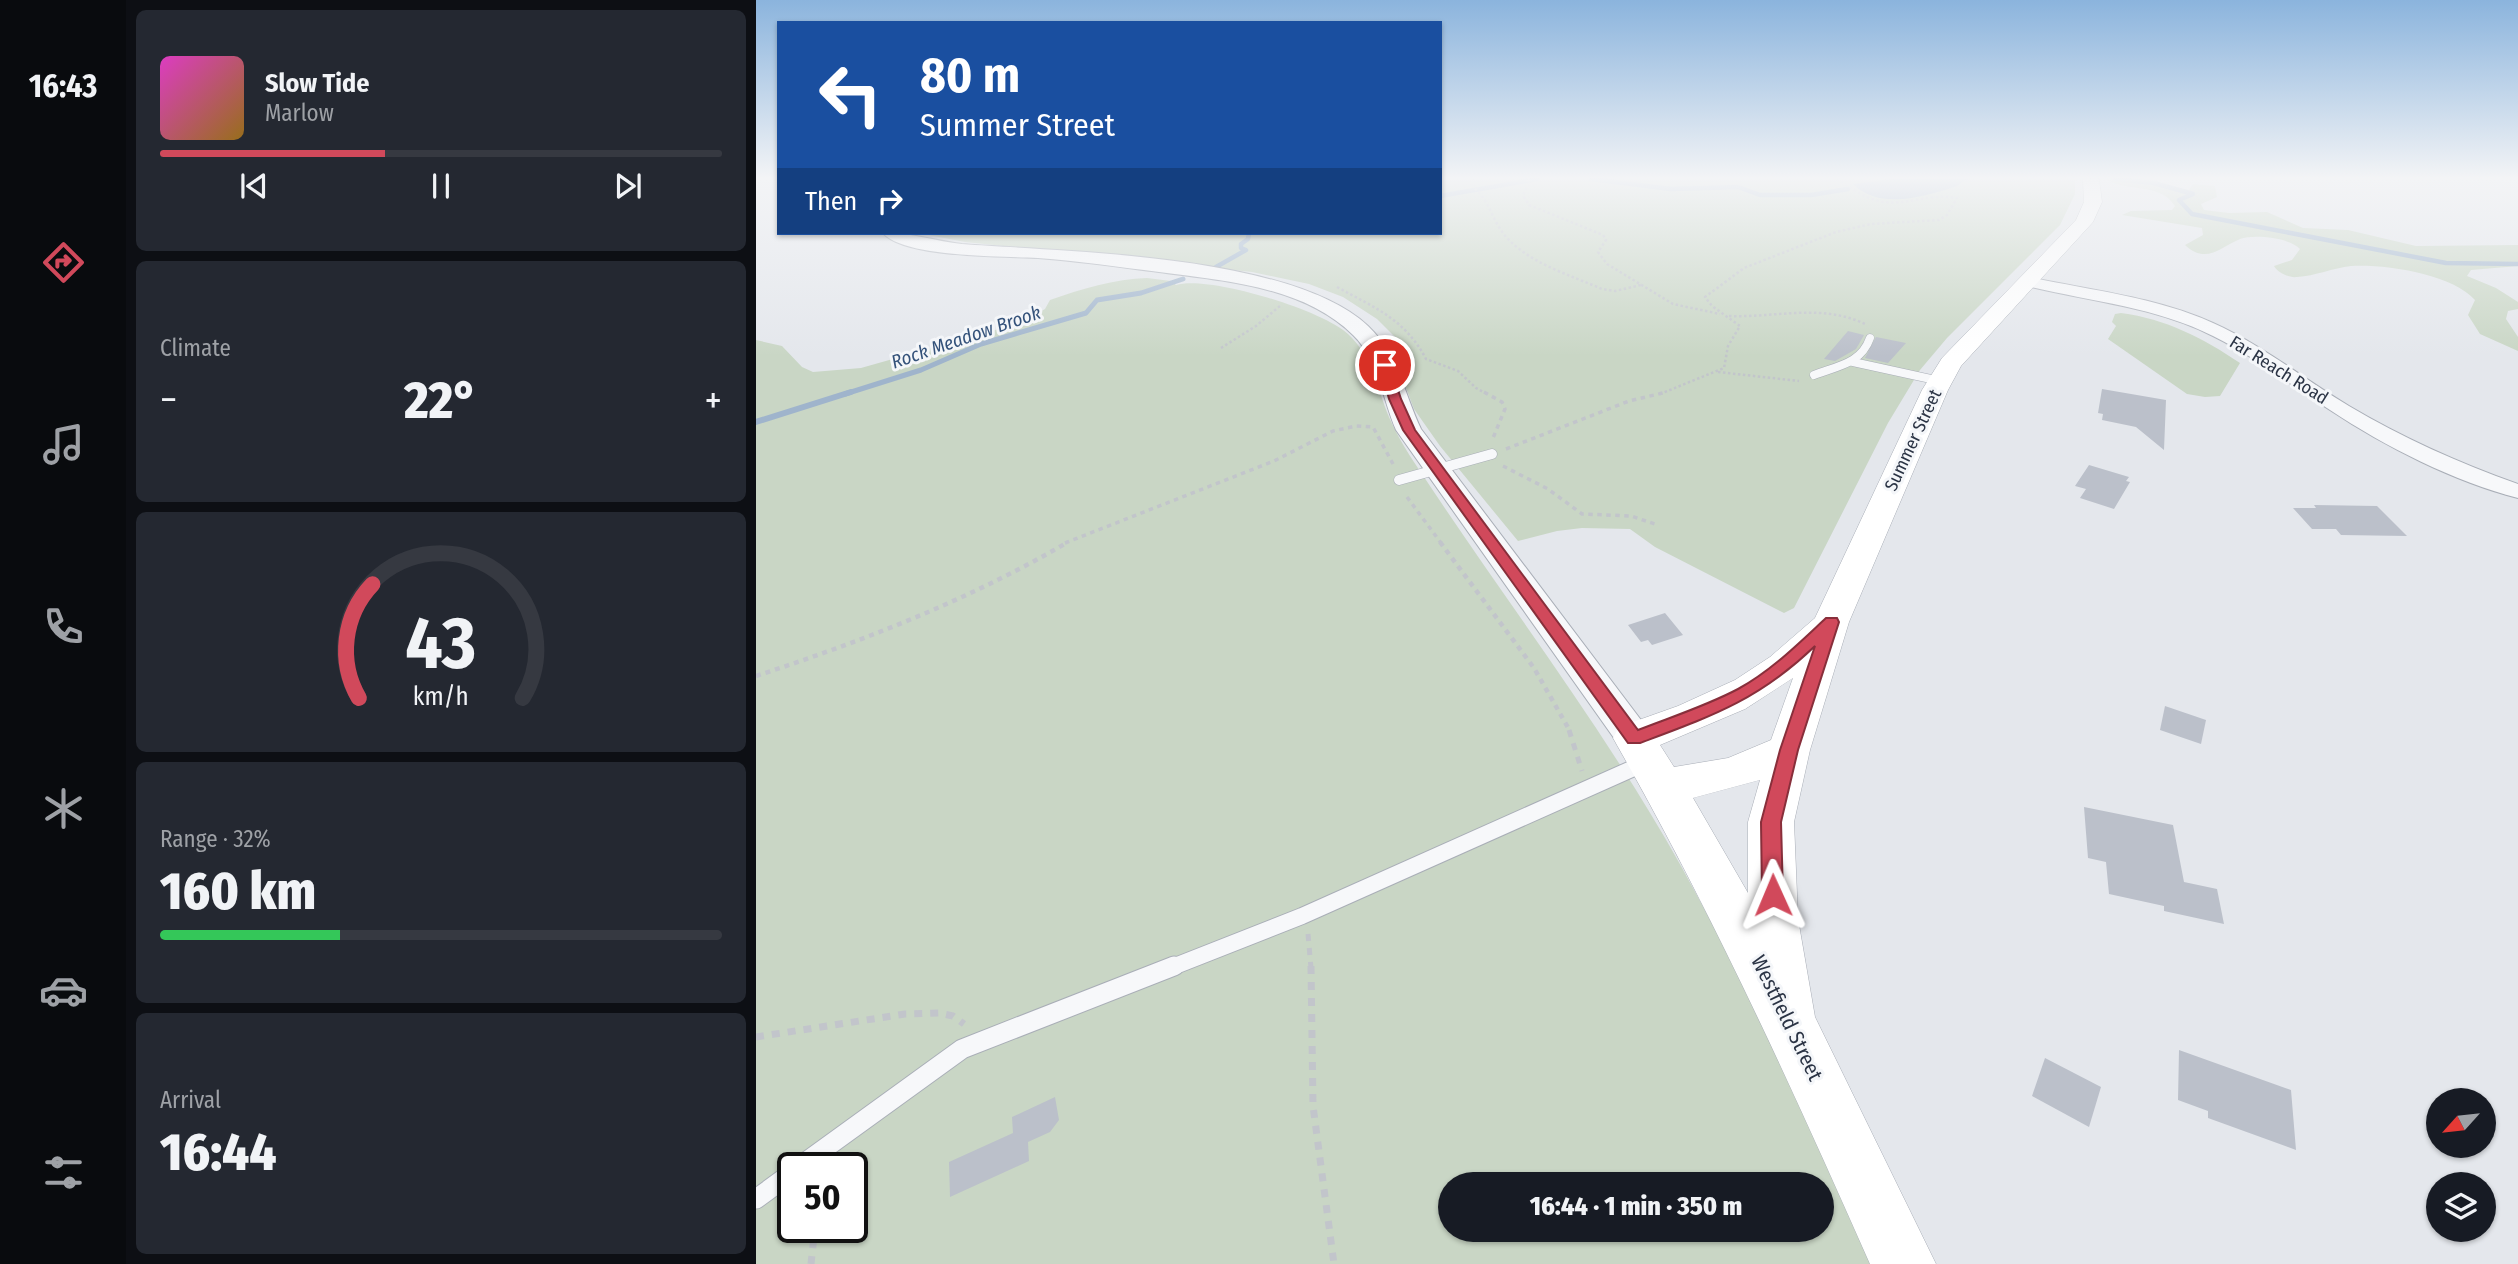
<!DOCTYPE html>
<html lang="en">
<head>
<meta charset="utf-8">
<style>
	:root { --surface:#171b24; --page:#242831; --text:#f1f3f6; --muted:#9ea1a6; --line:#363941; --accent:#d1495b }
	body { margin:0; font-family:"Fira Sans Condensed",sans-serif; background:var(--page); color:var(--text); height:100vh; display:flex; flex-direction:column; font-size:26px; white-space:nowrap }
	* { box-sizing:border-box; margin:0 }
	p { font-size:23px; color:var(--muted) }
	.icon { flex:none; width:38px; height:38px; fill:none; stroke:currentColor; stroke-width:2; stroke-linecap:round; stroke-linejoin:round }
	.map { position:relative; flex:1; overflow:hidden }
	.drawer { display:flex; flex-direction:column; gap:10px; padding:10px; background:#0d0f14; width:630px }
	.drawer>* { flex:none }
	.guide { position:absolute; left:21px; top:21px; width:665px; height:214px; border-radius:0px; box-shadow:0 2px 5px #0004; background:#1a4fa0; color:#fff; overflow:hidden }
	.needle { width:46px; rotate:243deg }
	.buttons { position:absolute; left:1670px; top:1088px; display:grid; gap:14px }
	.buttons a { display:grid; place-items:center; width:70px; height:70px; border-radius:50%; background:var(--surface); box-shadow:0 2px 5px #0004; font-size:35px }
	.speed { position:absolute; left:21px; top:1152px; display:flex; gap:14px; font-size:35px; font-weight:700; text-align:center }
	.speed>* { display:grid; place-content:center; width:91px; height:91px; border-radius:50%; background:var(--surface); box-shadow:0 2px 5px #0004; line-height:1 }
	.speed .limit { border:4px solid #111; border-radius:10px; background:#fff; color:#111 }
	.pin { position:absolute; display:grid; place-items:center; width:60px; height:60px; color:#fff; margin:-30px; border:4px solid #fff; border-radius:50%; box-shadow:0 2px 7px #0007 }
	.me { position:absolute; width:77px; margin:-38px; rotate:359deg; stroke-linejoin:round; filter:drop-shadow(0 0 5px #0008) }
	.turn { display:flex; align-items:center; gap:24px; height:147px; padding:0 28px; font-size:32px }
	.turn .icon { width:91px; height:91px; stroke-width:2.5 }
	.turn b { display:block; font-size:49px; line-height:60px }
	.then { display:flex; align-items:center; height:66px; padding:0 28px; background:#0003; gap:14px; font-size:26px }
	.big { font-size:52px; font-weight:800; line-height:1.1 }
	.drawer .card { flex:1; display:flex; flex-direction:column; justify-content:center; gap:10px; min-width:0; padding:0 24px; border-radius:10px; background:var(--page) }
	.drawer .dial { align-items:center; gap:0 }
	.dial svg { height:182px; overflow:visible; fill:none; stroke:var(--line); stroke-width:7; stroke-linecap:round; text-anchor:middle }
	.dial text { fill:var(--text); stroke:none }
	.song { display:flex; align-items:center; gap:21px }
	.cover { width:84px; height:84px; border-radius:10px; background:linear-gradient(135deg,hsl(310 70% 55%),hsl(40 70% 35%)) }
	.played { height:7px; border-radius:4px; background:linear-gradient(90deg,var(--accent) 40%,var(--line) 40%) }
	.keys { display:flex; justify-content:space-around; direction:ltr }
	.heat { display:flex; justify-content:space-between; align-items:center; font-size:38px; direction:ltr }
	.charge { height:10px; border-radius:5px; background:linear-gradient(90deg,#34c759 32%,var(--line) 0) }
	.trip { position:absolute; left:682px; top:1172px; width:396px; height:70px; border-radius:35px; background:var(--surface); box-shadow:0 2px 5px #0004; font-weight:800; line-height:70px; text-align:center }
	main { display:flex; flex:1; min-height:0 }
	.dock { display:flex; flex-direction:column; width:126px; justify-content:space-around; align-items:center; background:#090b0e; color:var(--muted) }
	.dock .icon { width:49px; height:49px }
	.dock .on { color:var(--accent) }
	.dock b { font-size:32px; color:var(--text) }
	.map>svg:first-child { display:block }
	.green { fill:#c9d6c5; fill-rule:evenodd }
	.water { fill:#9fb4cc }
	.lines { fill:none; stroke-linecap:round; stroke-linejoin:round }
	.stream-far2 { stroke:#9fb4cc; stroke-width:4.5 }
	.stream-far1 { stroke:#9fb4cc; stroke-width:5 }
	.stream { stroke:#9fb4cc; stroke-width:6 }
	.building { fill:#bbc0ca }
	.service-far3-casing { stroke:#a9aeb7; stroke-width:9 }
	.service-far2-casing { stroke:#a9aeb7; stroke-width:11 }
	.service-far1-casing { stroke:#a9aeb7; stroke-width:18 }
	.service-casing { stroke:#a9aeb7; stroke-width:21 }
	.minor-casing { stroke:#a9aeb7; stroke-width:2 }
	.tertiary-casing { stroke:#a9aeb7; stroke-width:2 }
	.secondary-casing { stroke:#a9aeb7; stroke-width:1 }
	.path-far4 { stroke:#c2c5cb; stroke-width:2.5; stroke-dasharray:2.5 2.5; stroke-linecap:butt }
	.path-far3 { stroke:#c2c5cb; stroke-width:3.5; stroke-dasharray:4.5 4.5; stroke-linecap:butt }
	.path-far2 { stroke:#c2c5cb; stroke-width:4.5; stroke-dasharray:5 5; stroke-linecap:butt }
	.path-far1 { stroke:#c2c5cb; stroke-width:5; stroke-dasharray:7 7; stroke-linecap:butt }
	.path { stroke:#c2c5cb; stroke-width:7; stroke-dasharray:8 8; stroke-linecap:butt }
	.service-far3 { stroke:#f7f8fa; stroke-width:8 }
	.service-far2 { stroke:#f7f8fa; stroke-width:10 }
	.service-far1 { stroke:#f7f8fa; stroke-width:16 }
	.service { stroke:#f7f8fa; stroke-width:19 }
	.minor { fill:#f7f8fa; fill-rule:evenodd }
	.tertiary { fill:#f7f8fa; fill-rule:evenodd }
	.secondary { fill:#fff; fill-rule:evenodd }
	.route { fill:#d1495b; stroke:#882f3b; stroke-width:2 }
	.labels { text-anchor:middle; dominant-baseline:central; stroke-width:6; stroke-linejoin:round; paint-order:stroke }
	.far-street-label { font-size:18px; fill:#2b3445; stroke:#f4f6f9 }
	.far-water-label { font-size:19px; font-style:italic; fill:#34527a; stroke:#f4f6f9 }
	.street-label { font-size:21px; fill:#2b3445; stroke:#f4f6f9 }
</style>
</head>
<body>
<main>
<nav class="dock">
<b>16:43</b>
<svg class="icon on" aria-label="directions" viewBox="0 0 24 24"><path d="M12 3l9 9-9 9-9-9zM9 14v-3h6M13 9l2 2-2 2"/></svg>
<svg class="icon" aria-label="music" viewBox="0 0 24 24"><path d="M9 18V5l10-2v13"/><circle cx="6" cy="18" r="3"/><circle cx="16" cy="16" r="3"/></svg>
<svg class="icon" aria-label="phone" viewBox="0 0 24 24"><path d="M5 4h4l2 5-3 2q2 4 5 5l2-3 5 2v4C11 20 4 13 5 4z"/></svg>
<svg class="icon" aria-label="climate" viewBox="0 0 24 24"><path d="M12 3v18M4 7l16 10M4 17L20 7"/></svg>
<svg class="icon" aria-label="car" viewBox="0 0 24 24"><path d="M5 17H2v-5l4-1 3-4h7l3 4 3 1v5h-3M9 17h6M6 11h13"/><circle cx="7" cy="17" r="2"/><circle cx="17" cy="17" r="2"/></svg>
<svg class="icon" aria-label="filters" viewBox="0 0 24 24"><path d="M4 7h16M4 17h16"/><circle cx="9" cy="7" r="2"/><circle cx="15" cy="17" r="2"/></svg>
</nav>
<section class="drawer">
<div class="card">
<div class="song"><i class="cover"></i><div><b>Slow Tide</b><p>Marlow</p></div></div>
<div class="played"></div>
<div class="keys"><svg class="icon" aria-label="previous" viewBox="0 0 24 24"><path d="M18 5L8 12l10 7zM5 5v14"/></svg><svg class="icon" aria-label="pause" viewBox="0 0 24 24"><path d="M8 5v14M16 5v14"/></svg><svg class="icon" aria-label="next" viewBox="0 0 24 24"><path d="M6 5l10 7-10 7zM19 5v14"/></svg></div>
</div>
<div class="card"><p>Climate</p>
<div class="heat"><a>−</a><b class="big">22°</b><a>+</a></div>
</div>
<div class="card dial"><svg viewBox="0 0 100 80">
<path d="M14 69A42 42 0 1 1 86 69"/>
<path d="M14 69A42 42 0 0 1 20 19" stroke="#d1495b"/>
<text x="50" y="56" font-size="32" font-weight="700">43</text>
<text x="50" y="72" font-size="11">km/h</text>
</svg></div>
<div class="card"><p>Range · 32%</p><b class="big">160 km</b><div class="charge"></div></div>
<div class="card"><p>Arrival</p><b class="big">16:44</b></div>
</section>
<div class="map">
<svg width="1762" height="1264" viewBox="0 0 1762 1264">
	<rect width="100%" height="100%" fill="#e4e7ec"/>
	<g class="green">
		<polygon points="684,179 1319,179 1319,194 1304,225 1191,338 1164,370 1132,423 1038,608 1028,613 899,547 874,529 826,528 801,531 762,541 684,446 658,409 650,388 641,339 621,319 587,297 553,284 496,272 209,242 163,233 684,233"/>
		<path d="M1350,179H1382L1433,190L1437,184L1459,186L1461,197L1445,204L1448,210L1473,213L1511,212L1547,228L1592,230L1660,246L1762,245V266L1715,270L1711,276L1740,288L1762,302V309L1752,311L1750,319L1762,337V351L1724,334L1712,315L1719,300C1696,274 1630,264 1595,266C1577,268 1559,276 1541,277C1533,278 1522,273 1518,266L1536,260L1544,249C1534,238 1499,234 1484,239C1465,247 1450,265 1429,245L1447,235L1446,228L1366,215L1375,211L1416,210L1419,206C1404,182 1372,193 1350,179Z"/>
		<path d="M391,278L415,281L420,285C453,275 566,310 592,334C616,356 621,388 633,417C642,438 655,458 668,477C754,607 849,730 925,866C996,994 1057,1130 1115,1264H0V340L26,346L46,367L57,372L105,368L264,323L289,309L294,300C325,289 359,279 391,278ZM37,1167H96V1227H37ZM695,1185H1066V1230H695Z"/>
		<path d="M1365,313C1410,319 1447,338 1484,363L1464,396L1449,397L1431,394L1352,339L1360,326L1356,322L1359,314Z"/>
	</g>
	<path class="water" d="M1135,179H1214C1202,182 1207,184 1198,187C1167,197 1123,210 1097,184Z"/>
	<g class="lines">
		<g class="stream-far2">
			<polyline points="835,179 915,189 982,187 1004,195 1055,195 1092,189"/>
			<polyline points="1359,179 1398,183 1437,194 1423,200 1436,214 1690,263 1762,264"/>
			<polyline points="684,196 781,179"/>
			<polyline points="460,267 490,250 485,248 485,244 492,239 493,233"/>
		</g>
		<polyline class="stream-far1" points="89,394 165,370 225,344 330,313 341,300 385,293 427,279"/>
		<polyline class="stream" points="0,422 95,392"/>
	</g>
	<g class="building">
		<polygon points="1092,331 1108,335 1100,349 1079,361 1068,359"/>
		<polygon points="1120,337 1150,343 1132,363 1109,358"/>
		<polygon points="1346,389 1410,400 1408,450 1380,427 1346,420 1347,414 1342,413"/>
		<polygon points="1333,465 1373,477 1370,481 1374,482 1358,509 1324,498 1330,489 1319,486"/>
		<polygon points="1558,505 1621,506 1651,536 1585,535 1580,529 1556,529 1537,508 1560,508"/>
		<polygon points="909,613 927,635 896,645 892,640 885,642 872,625"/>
		<polygon points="1409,706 1450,720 1445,744 1404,730"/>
		<polygon points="1328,807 1417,825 1428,882 1461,889 1468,924 1408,911 1408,906 1353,894 1350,862 1332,858"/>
		<polygon points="1423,1050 1535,1090 1540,1150 1452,1118 1452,1111 1422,1100"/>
		<polygon points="1289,1058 1345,1087 1333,1127 1276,1096"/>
		<polygon points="299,1097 303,1120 294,1132 272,1142 273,1161 194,1197 193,1162 257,1133 256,1117"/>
	</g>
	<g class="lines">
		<g class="service-far3-casing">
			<g id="service-far3">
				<polyline points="1097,362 1184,381"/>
				<path d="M1058,375C1081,366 1105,364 1114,338"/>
			</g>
		</g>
		<g class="service-far2-casing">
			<polyline id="service-far2" points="643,480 736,454"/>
		</g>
		<g class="service-far1-casing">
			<polyline id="service-far1" points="414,968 546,916 889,763"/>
		</g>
		<g class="service-casing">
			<g id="service">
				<polyline points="43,1167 206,1049 418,966"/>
				<polyline points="0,1199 37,1172"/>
			</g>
		</g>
		<g class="minor-casing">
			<path id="minor" d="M1272,277C1333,290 1400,297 1457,323C1506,345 1548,379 1593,406C1647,438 1703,463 1762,484V498C1699,482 1628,446 1574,410C1535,385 1498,356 1457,336C1398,306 1330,301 1267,285L1264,282L1267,279Z"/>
		</g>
		<g class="tertiary-casing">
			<path id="tertiary" d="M127,233C153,232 179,241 206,244C310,252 535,254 612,326C642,354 648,393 665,429L891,728L897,738L891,748L878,752L865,748L640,430C626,398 623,360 597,335C547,286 469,281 403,272C363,267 323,261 282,258C249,256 148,258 127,233Z"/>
		</g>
		<g class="secondary-casing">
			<path id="secondary" d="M1327,179H1343L1346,202L1337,222L1205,366L1192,390L1093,622L1054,750L1038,822L1042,919L1059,1017L1180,1264H1114C1035,1085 954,908 857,738L863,727L922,706L979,680L1014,657L1059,618L1166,390L1186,358L1320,220L1328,202ZM1037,678L1015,740L972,758L918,767L904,745L989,709ZM1004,780L992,822V893L937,798Z"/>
		</g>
		<g class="path-far4">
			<path d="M718,179V188C733,200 736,219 747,233C769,262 814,275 846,289L859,291L885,285"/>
			<polyline points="772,179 774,182 767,195 773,205 847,235 850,240 842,252 851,264 917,304 964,314"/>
			<path d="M581,287C619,308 649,319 670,359L702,371L720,388L731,394"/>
			<path d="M973,316C1019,318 1065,303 1109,324"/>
			<polyline points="465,348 500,326 524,306"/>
			<polyline points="962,372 1043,381"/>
			<path d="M904,394L968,368L972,346L984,326L956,306L949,297L988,268L1080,232L1115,224L1183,220L1191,215L1201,198C1175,193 1151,205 1128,202C1111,200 1095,188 1082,179"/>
		</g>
		<g class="path-far3">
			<polyline points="728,392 746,402 749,409 737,438"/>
			<polyline points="750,449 873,401 911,392"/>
			<polyline points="747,466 792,489 826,514 875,516 899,524"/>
			<polyline points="651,497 685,543"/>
			<polyline points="309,543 518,461 577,431 600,426 617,427 637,464"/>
		</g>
		<g class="path-far2">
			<polyline points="684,542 778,668 814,731"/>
			<path d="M0,676C107,641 215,599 312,542"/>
		</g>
		<g class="path-far1">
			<polyline points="813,730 826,771"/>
			<polyline points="552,934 555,968"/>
		</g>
		<g class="path">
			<polyline points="555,966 557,1106 578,1264"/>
			<polyline points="0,1037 149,1014 183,1013 197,1016 208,1024"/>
			<polyline points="55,1264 59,1227"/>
		</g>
		<use href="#service-far3" class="service-far3"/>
		<use href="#service-far2" class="service-far2"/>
		<use href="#service-far1" class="service-far1"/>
		<use href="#service" class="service"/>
		<use href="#minor" class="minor"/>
		<use href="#tertiary" class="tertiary"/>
		<use href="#secondary" class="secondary"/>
	</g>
	<linearGradient id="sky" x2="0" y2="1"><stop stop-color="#8bb4dd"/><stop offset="0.5" stop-color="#f3f4f6"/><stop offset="1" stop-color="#f3f4f6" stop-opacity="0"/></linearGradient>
	<rect width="1762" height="356" fill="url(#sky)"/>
	<path class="route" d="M629,362L634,365L645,399L659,430L882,730C915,717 950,706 982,689C1015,671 1042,644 1070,618H1081L1083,622L1042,750L1025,822L1027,895L1024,901L1017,904L1009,901L1006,895L1005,822L1024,750L1059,646C1003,700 956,716 884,743H872L647,430L633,399L624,365Z"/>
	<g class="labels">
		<g class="far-street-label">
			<text transform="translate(1523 370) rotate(32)">Far Reach Road</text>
			<text transform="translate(1157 440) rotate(-65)">Summer Street</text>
		</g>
		<g class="far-water-label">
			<text transform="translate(210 337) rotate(-19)">Rock Meadow Brook</text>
		</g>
		<g class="street-label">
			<text transform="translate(1031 1018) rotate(64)">Westfield Street</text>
		</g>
	</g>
</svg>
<div class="buttons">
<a><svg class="needle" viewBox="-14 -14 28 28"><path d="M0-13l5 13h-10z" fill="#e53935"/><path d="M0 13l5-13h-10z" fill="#9ea1a6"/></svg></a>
<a><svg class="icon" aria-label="layers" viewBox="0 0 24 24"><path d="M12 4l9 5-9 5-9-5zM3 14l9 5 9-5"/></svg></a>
</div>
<div class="speed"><div class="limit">50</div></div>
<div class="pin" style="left:629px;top:365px;background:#d93025"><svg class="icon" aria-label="arrive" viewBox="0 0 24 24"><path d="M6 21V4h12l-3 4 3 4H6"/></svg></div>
<svg class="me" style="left:1017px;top:895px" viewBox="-20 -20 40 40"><path d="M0-17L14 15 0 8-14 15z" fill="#d1495b" stroke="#fff" stroke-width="4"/></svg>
<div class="trip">16:44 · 1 min · 350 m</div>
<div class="guide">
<div class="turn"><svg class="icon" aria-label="left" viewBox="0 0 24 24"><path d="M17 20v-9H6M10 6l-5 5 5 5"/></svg><div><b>80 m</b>Summer Street</div></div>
<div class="then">Then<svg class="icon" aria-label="right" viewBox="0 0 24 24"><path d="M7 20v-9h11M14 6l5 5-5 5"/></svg></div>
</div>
</div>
</main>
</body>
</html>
